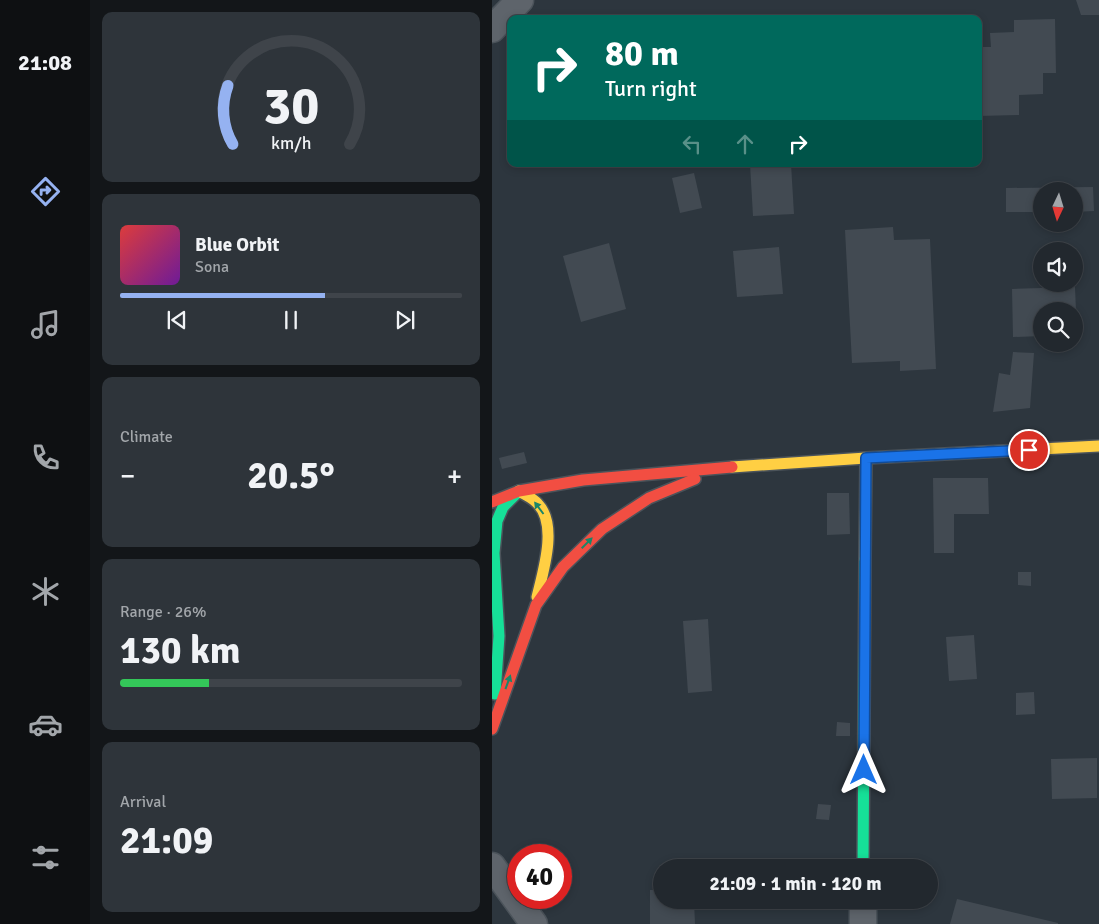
<!DOCTYPE html>
<html lang="en">
<head>
<meta charset="utf-8">
<style>
	:root { --surface:#22282e; --page:#2e343a; --text:#f1f3f6; --muted:#a2a6aa; --line:#3f444a; --accent:#95b2f1 }
	body { margin:0; font-family:Signika,sans-serif; background:var(--page); color:var(--text); height:100vh; display:flex; flex-direction:column; font-size:19px; white-space:nowrap }
	* { box-sizing:border-box; margin:0 }
	p { font-size:16px; color:var(--muted) }
	.icon { flex:none; width:28px; height:28px; fill:none; stroke:currentColor; stroke-width:2; stroke-linecap:round; stroke-linejoin:round }
	.map { position:relative; flex:1; overflow:hidden }
	.sheet { display:flex; flex-direction:column; gap:12px; padding:12px; background:#131619; width:402px }
	.sheet>* { flex:none }
	.banner { position:absolute; left:15px; top:15px; width:475px; height:152px; border-radius:10px; box-shadow:0 2px 8px #0003,0 0 0 1px var(--line); background:#00695c; color:#fff; overflow:hidden }
	.needle { width:32px; rotate:184deg }
	.fabs { position:absolute; left:541px; top:182px; display:grid; gap:10px }
	.fabs a { display:grid; place-items:center; width:50px; height:50px; border-radius:50%; background:var(--surface); box-shadow:0 2px 8px #0003,0 0 0 1px var(--line); font-size:25px }
	.speed { position:absolute; left:15px; top:844px; display:flex; gap:10px; font-size:25px; font-weight:700; text-align:center }
	.speed>* { display:grid; place-content:center; width:65px; height:65px; border-radius:50%; background:var(--surface); box-shadow:0 2px 8px #0003,0 0 0 1px var(--line); line-height:1 }
	.speed .limit { border:8px solid #d22; background:#fff; color:#111 }
	.pin { position:absolute; display:grid; place-items:center; width:42px; height:42px; color:#fff; margin:-21px; border:2px solid #fff; border-radius:50%; box-shadow:0 1px 5px #0007 }
	.me { position:absolute; width:55px; margin:-28px; rotate:0deg; stroke-linejoin:round; filter:drop-shadow(0 0 4px #0008) }
	.turn { display:flex; align-items:center; gap:18px; height:105px; padding:0 15px; font-size:22px }
	.turn .icon { width:65px; height:65px; stroke-width:2.5 }
	.turn b { display:block; font-size:35px; line-height:42px }
	.lanes { display:flex; align-items:center; height:48px; padding:0 15px; background:#0003; justify-content:center; gap:25px; direction:ltr }
	.lanes .off { opacity:.35 }
	.big { font-size:38px; font-weight:700; line-height:1.1 }
	.sheet .widget { flex:1; display:flex; flex-direction:column; justify-content:center; gap:8px; min-width:0; padding:0 18px; border-radius:10px; background:var(--page) }
	.sheet .dial { align-items:center; gap:0 }
	.dial svg { height:130px; overflow:visible; fill:none; stroke:var(--line); stroke-width:7; stroke-linecap:round; text-anchor:middle }
	.dial text { fill:var(--text); stroke:none }
	.song { display:flex; align-items:center; gap:15px }
	.cover { width:60px; height:60px; border-radius:8px; background:linear-gradient(135deg,hsl(0 70% 55%),hsl(280 70% 35%)) }
	.played { height:5px; border-radius:2px; background:linear-gradient(90deg,var(--accent) 60%,var(--line) 60%) }
	.keys { display:flex; justify-content:space-around; direction:ltr }
	.heat { display:flex; justify-content:space-between; align-items:center; font-size:28px; direction:ltr }
	.charge { height:8px; border-radius:4px; background:linear-gradient(90deg,#34c759 26%,var(--line) 0) }
	.trip { position:absolute; left:161px; top:859px; width:285px; height:50px; border-radius:25px; background:var(--surface); box-shadow:0 2px 8px #0003,0 0 0 1px var(--line); font-weight:700; line-height:50px; text-align:center }
	main { display:flex; flex:1; min-height:0 }
	.dock { display:flex; flex-direction:column; width:90px; justify-content:space-around; align-items:center; background:#0e1012; color:var(--muted) }
	.dock .icon { width:35px; height:35px }
	.dock .active { color:var(--accent) }
	.dock b { font-size:22px; color:var(--text) }
	.map>svg:first-child { display:block }
	.building { fill:#424a52 }
	.lines { fill:none; stroke-linecap:round; stroke-linejoin:round }
	.street-casing { stroke:#4b535a; stroke-width:29 }
	.fast-casing { stroke:#4b535a; stroke-width:14 }
	.slow-casing { stroke:#4b535a; stroke-width:14 }
	.jam-casing { stroke:#4b535a; stroke-width:14 }
	.street { stroke:#5e646b; stroke-width:26 }
	.fast { stroke:#16e098; stroke-width:11 }
	.slow { stroke:#ffcf43; stroke-width:11 }
	.jam { stroke:#f24e42; stroke-width:11 }
	.oneway { fill:#1a8669 }
	.route-casing { stroke:#114b97; stroke-width:12 }
	.route { stroke:#1a73e8; stroke-width:9 }
</style>
</head>
<body>
<main>
<nav class="dock">
<b>21:08</b>
<svg class="icon active" aria-label="directions" viewBox="0 0 24 24"><path d="M12 3l9 9-9 9-9-9zM9 14v-3h6M13 9l2 2-2 2"/></svg>
<svg class="icon" aria-label="music" viewBox="0 0 24 24"><path d="M9 18V5l10-2v13"/><circle cx="6" cy="18" r="3"/><circle cx="16" cy="16" r="3"/></svg>
<svg class="icon" aria-label="phone" viewBox="0 0 24 24"><path d="M5 4h4l2 5-3 2q2 4 5 5l2-3 5 2v4C11 20 4 13 5 4z"/></svg>
<svg class="icon" aria-label="climate" viewBox="0 0 24 24"><path d="M12 3v18M4 7l16 10M4 17L20 7"/></svg>
<svg class="icon" aria-label="car" viewBox="0 0 24 24"><path d="M5 17H2v-5l4-1 3-4h7l3 4 3 1v5h-3M9 17h6M6 11h13"/><circle cx="7" cy="17" r="2"/><circle cx="17" cy="17" r="2"/></svg>
<svg class="icon" aria-label="filters" viewBox="0 0 24 24"><path d="M4 7h16M4 17h16"/><circle cx="9" cy="7" r="2"/><circle cx="15" cy="17" r="2"/></svg>
</nav>
<section class="sheet">
<div class="widget dial"><svg viewBox="0 0 100 80">
<path d="M14 69A42 42 0 1 1 86 69"/>
<path d="M14 69A42 42 0 0 1 11 33" stroke="#95b2f1"/>
<text x="50" y="56" font-size="32" font-weight="700">30</text>
<text x="50" y="72" font-size="11">km/h</text>
</svg></div>
<div class="widget">
<div class="song"><i class="cover"></i><div><b>Blue Orbit</b><p>Sona</p></div></div>
<div class="played"></div>
<div class="keys"><svg class="icon" aria-label="previous" viewBox="0 0 24 24"><path d="M18 5L8 12l10 7zM5 5v14"/></svg><svg class="icon" aria-label="pause" viewBox="0 0 24 24"><path d="M8 5v14M16 5v14"/></svg><svg class="icon" aria-label="next" viewBox="0 0 24 24"><path d="M6 5l10 7-10 7zM19 5v14"/></svg></div>
</div>
<div class="widget"><p>Climate</p>
<div class="heat"><a>−</a><b class="big">20.5°</b><a>+</a></div>
</div>
<div class="widget"><p>Range · 26%</p><b class="big">130 km</b><div class="charge"></div></div>
<div class="widget"><p>Arrival</p><b class="big">21:09</b></div>
</section>
<div class="map">
<svg width="607" height="924" viewBox="0 0 607 924">
	<rect width="100%" height="100%" fill="#2d363e"/>
	<g class="building">
		<polygon points="584,0 607,0 607,15 589,15"/>
		<polygon points="563,19 564,73 551,73 551,94 527,95 527,115 486,116 486,47 499,47 498,33 522,32 522,20"/>
		<polygon points="258,164 299,164 302,214 261,216"/>
		<polygon points="202,173 210,208 188,213 180,178"/>
		<polygon points="601,187 602,211 582,212 582,191 550,191 550,212 514,212 514,188"/>
		<polygon points="401,227 402,240 438,239 444,369 408,371 408,361 360,363 353,230"/>
		<polygon points="117,243 134,309 89,322 71,256"/>
		<polygon points="287,247 291,294 245,297 241,251"/>
		<polygon points="583,287 584,311 550,311 550,336 521,337 520,289"/>
		<polygon points="521,352 542,353 538,408 501,412 507,373 518,375"/>
		<polygon points="32,452 35,463 10,469 7,458"/>
		<polygon points="441,478 496,478 497,514 462,514 462,553 442,553"/>
		<polygon points="335,493 357,493 358,534 335,535"/>
		<polygon points="526,572 539,572 539,586 526,585"/>
		<polygon points="216,619 220,691 196,693 191,621"/>
		<polygon points="482,635 485,679 457,681 454,637"/>
		<polygon points="542,692 543,714 524,715 524,693"/>
		<polygon points="345,722 358,723 358,736 344,736"/>
		<polygon points="605,758 605,798 560,799 559,759"/>
		<polygon points="326,804 339,805 337,820 324,819"/>
		<polygon points="158,890 170,890 170,900 202,900 203,924 158,924"/>
		<polygon points="465,899 566,923 566,924 458,924"/>
	</g>
	<g class="lines">
		<g class="street-casing">
			<g id="street">
				<polyline points="0,29 28,0"/>
				<polyline points="0,866 42,924"/>
				<polyline points="371,924 371,900"/>
			</g>
		</g>
		<g class="fast-casing">
			<g id="fast">
				<polyline points="3,694 7,636 2,553 5,521 11,507 27,491"/>
				<polyline points="371,868 373,559"/>
			</g>
		</g>
		<g class="slow-casing">
			<g id="slow">
				<polyline points="240,467 374,458 607,446"/>
				<path d="M27,491C33,495 41,498 46,504C66,525 51,572 45,597"/>
				<polyline points="373,559 374,458"/>
			</g>
		</g>
		<g class="jam-casing">
			<g id="jam">
				<polyline points="0,502 27,491 91,480 240,467"/>
				<polyline points="0,729 44,605 71,567 110,529 157,498 203,479"/>
			</g>
		</g>
		<use href="#street" class="street"/>
		<use href="#fast" class="fast"/>
		<use href="#slow" class="slow"/>
		<use href="#jam" class="jam"/>
	</g>
	<defs><path id="oneway-solid" d="M-6-.8H1V-3.2L6.5 0L1 3.2V.8H-6Z" transform="scale(1.25)"/></defs>
	<g class="oneway">
		<use href="#oneway-solid" transform="translate(47 508) rotate(-127)"/>
		<use href="#oneway-solid" transform="translate(95 543) rotate(-45)"/>
		<use href="#oneway-solid" transform="translate(16 682) rotate(-70)"/>
	</g>
	<g class="lines">
		<g class="route-casing">
			<polyline id="route" points="372,770 374,458 537,450"/>
		</g>
		<use href="#route" class="route"/>
	</g>
</svg>
<div class="fabs">
<a><svg class="needle" viewBox="-14 -14 28 28"><path d="M0-13l5 13h-10z" fill="#e53935"/><path d="M0 13l5-13h-10z" fill="#a2a6aa"/></svg></a>
<a><svg class="icon" aria-label="sound" viewBox="0 0 24 24"><path d="M4 9h4l5-4v14l-5-4H4zM17 9q2 3 0 6"/></svg></a>
<a><svg class="icon" aria-label="search" viewBox="0 0 24 24"><circle cx="10" cy="10" r="6"/><path d="M15 15l6 6"/></svg></a>
</div>
<div class="speed"><div class="limit">40</div></div>
<div class="pin" style="left:537px;top:450px;background:#d93025"><svg class="icon" aria-label="arrive" viewBox="0 0 24 24"><path d="M6 21V4h12l-3 4 3 4H6"/></svg></div>
<svg class="me" style="left:372px;top:770px" viewBox="-20 -20 40 40"><path d="M0-17L14 15 0 8-14 15z" fill="#1a73e8" stroke="#fff" stroke-width="4"/></svg>
<div class="trip">21:09 · 1 min · 120 m</div>
<div class="banner">
<div class="turn"><svg class="icon" aria-label="right" viewBox="0 0 24 24"><path d="M7 20v-9h11M14 6l5 5-5 5"/></svg><div><b>80 m</b>Turn right</div></div>
<div class="lanes"><svg class="icon off" aria-label="left" viewBox="0 0 24 24"><path d="M17 20v-9H6M10 6l-5 5 5 5"/></svg><svg class="icon off" aria-label="ahead" viewBox="0 0 24 24"><path d="M12 20V5M6 11l6-6 6 6"/></svg><svg class="icon" aria-label="right" viewBox="0 0 24 24"><path d="M7 20v-9h11M14 6l5 5-5 5"/></svg></div>
</div>
</div>
</main>
</body>
</html>
